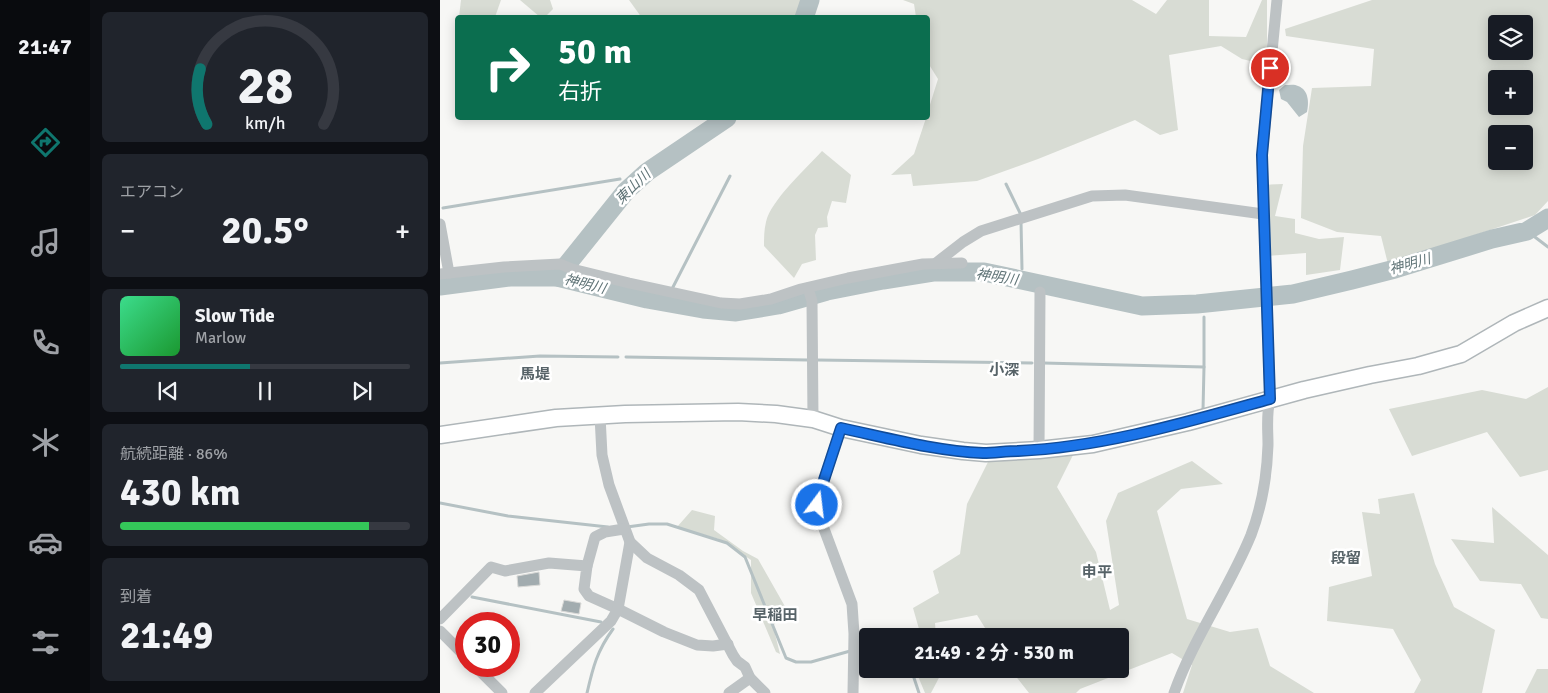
<!DOCTYPE html>
<html lang="ja">
<head>
<meta charset="utf-8">
<style>
	:root { --surface:#171b24; --page:#20242c; --text:#f1f3f6; --muted:#9ea1a6; --line:#363941; --accent:#0f766e }
	body { margin:0; font-family:Signika,"Noto Sans JP",sans-serif; background:var(--page); color:var(--text); height:100vh; display:flex; flex-direction:column; font-size:19px; white-space:nowrap }
	* { box-sizing:border-box; margin:0 }
	p { font-size:16px; color:var(--muted) }
	.icon { flex:none; width:28px; height:28px; fill:none; stroke:currentColor; stroke-width:2; stroke-linecap:round; stroke-linejoin:round }
	.map { position:relative; flex:1; overflow:hidden }
	.sheet { display:flex; flex-direction:column; gap:12px; padding:12px; background:#0d0f14; width:350px }
	.sheet>* { flex:none }
	.guide { position:absolute; left:15px; top:15px; width:475px; height:105px; border-radius:5px; box-shadow:0 2px 12px #0003; background:#0b6e4f; color:#fff; overflow:hidden }
	.fabs { position:absolute; left:1048px; top:15px; display:grid; gap:10px }
	.fabs a { display:grid; place-items:center; width:45px; height:45px; border-radius:5px; background:var(--surface); box-shadow:0 2px 12px #0003; font-size:25px }
	.speed { position:absolute; left:15px; top:612px; display:flex; gap:10px; font-size:25px; font-weight:700; text-align:center }
	.speed>* { display:grid; place-content:center; width:65px; height:65px; border-radius:50%; background:var(--surface); box-shadow:0 2px 12px #0003; line-height:1 }
	.speed .limit { border:8px solid #d22; background:#fff; color:#111 }
	.pin { position:absolute; display:grid; place-items:center; width:42px; height:42px; color:#fff; margin:-21px; border:2px solid #fff; border-radius:50%; box-shadow:0 1px 5px #0007 }
	.me { position:absolute; width:55px; margin:-28px; rotate:15deg; stroke-linejoin:round; filter:drop-shadow(0 0 4px #0008) }
	.turn { display:flex; align-items:center; gap:18px; height:105px; padding:0 20px; font-size:22px }
	.turn .icon { width:65px; height:65px; stroke-width:2.5 }
	.turn b { display:block; font-size:35px; line-height:42px }
	.big { font-size:38px; font-weight:700; line-height:1.1 }
	.sheet .card { flex:1; display:flex; flex-direction:column; justify-content:center; gap:8px; min-width:0; padding:0 18px; border-radius:8px; background:var(--page) }
	.sheet .dial { align-items:center; gap:0 }
	.dial svg { height:130px; overflow:visible; fill:none; stroke:var(--line); stroke-width:7; stroke-linecap:round; text-anchor:middle }
	.dial text { fill:var(--text); stroke:none }
	.song { display:flex; align-items:center; gap:15px }
	.cover { width:60px; height:60px; border-radius:8px; background:linear-gradient(135deg,hsl(150 70% 55%),hsl(130 70% 35%)) }
	.played { height:5px; border-radius:2px; background:linear-gradient(90deg,var(--accent) 45%,var(--line) 45%) }
	.keys { display:flex; justify-content:space-around; direction:ltr }
	.heat { display:flex; justify-content:space-between; align-items:center; font-size:28px; direction:ltr }
	.charge { height:8px; border-radius:4px; background:linear-gradient(90deg,#34c759 86%,var(--line) 0) }
	.trip { position:absolute; left:419px; top:628px; width:270px; height:50px; border-radius:5px; background:var(--surface); box-shadow:0 2px 12px #0003; font-weight:700; line-height:50px; text-align:center }
	main { display:flex; flex:1; min-height:0 }
	.menu { display:flex; flex-direction:column; width:90px; justify-content:space-around; align-items:center; background:#090b0e; color:var(--muted) }
	.menu .icon { width:35px; height:35px }
	.menu .selected { color:var(--accent) }
	.menu b { font-size:22px; color:var(--text) }
	.map>svg:first-child { display:block }
	.green { fill:#d8dcd4; fill-rule:evenodd }
	.water { fill:#b5c1c3 }
	.lines { fill:none; stroke-linecap:round; stroke-linejoin:round }
	.stream { stroke:#b5c1c3; stroke-width:3 }
	.river { stroke:#b5c1c3; stroke-width:19 }
	.building { fill:#a2acaf; stroke:#d9d9d7 }
	.secondary-casing { stroke:#afb6b9; stroke-width:19 }
	.street { stroke:#bdc2c4; stroke-width:11 }
	.secondary { stroke:#fff; stroke-width:16 }
	.route-casing { stroke:#114b97; stroke-width:12 }
	.route { stroke:#1a73e8; stroke-width:9 }
	.labels { text-anchor:middle; dominant-baseline:central; stroke-width:5; stroke-linejoin:round; paint-order:stroke }
	.water-label { font-size:14px; font-style:italic; fill:#607477; stroke:#fff }
	.quarter-label { font-size:15px; font-weight:bold; fill:#576368; stroke:#fff }
</style>
</head>
<body>
<main>
<nav class="menu">
<b>21:47</b>
<svg class="icon selected" aria-label="directions" viewBox="0 0 24 24"><path d="M12 3l9 9-9 9-9-9zM9 14v-3h6M13 9l2 2-2 2"/></svg>
<svg class="icon" aria-label="music" viewBox="0 0 24 24"><path d="M9 18V5l10-2v13"/><circle cx="6" cy="18" r="3"/><circle cx="16" cy="16" r="3"/></svg>
<svg class="icon" aria-label="phone" viewBox="0 0 24 24"><path d="M5 4h4l2 5-3 2q2 4 5 5l2-3 5 2v4C11 20 4 13 5 4z"/></svg>
<svg class="icon" aria-label="climate" viewBox="0 0 24 24"><path d="M12 3v18M4 7l16 10M4 17L20 7"/></svg>
<svg class="icon" aria-label="car" viewBox="0 0 24 24"><path d="M5 17H2v-5l4-1 3-4h7l3 4 3 1v5h-3M9 17h6M6 11h13"/><circle cx="7" cy="17" r="2"/><circle cx="17" cy="17" r="2"/></svg>
<svg class="icon" aria-label="filters" viewBox="0 0 24 24"><path d="M4 7h16M4 17h16"/><circle cx="9" cy="7" r="2"/><circle cx="15" cy="17" r="2"/></svg>
</nav>
<section class="sheet">
<div class="card dial"><svg viewBox="0 0 100 80">
<path d="M14 69A42 42 0 1 1 86 69"/>
<path d="M14 69A42 42 0 0 1 10 35" stroke="#0f766e"/>
<text x="50" y="56" font-size="32" font-weight="700">28</text>
<text x="50" y="72" font-size="11">km/h</text>
</svg></div>
<div class="card"><p>エアコン</p>
<div class="heat"><a>−</a><b class="big">20.5°</b><a>+</a></div>
</div>
<div class="card">
<div class="song"><i class="cover"></i><div><b>Slow Tide</b><p>Marlow</p></div></div>
<div class="played"></div>
<div class="keys"><svg class="icon" aria-label="previous" viewBox="0 0 24 24"><path d="M18 5L8 12l10 7zM5 5v14"/></svg><svg class="icon" aria-label="pause" viewBox="0 0 24 24"><path d="M8 5v14M16 5v14"/></svg><svg class="icon" aria-label="next" viewBox="0 0 24 24"><path d="M6 5l10 7-10 7zM19 5v14"/></svg></div>
</div>
<div class="card"><p>航続距離 · 86%</p><b class="big">430 km</b><div class="charge"></div></div>
<div class="card"><p>到着</p><b class="big">21:49</b></div>
</section>
<div class="map">
<svg width="1108" height="693" viewBox="0 0 1108 693">
	<rect width="100%" height="100%" fill="#f7f7f5"/>
	<g class="green">
		<polygon points="21,0 61,0 55,17 19,17"/>
		<polygon points="80,0 110,0 113,9 105,17 100,17"/>
		<polygon points="189,0 367,0 368,3 362,17 202,18"/>
		<polygon points="463,0 692,0 716,14 727,0 769,0 769,36 806,37 822,0 827,0 827,65 802,59 781,46 729,55 738,130 720,135 695,120 598,159 537,181 473,186 471,174 451,175 474,154 486,118 488,118 488,111 498,79 488,63 488,18 476,17 474,4"/>
		<path d="M932,0H1108V201L1095,215L948,264L941,236L897,232L861,218L863,146L872,88L931,86L934,49L846,36L845,29ZM1056,24H1084V51H1056ZM1056,79H1084V106H1056ZM1056,134H1084V161H1056Z"/>
		<path d="M382,151L411,175L406,203L392,201L387,217L388,227L378,228L375,235L376,260L362,264L354,278L324,246C324,238 324,230 326,222C331,200 366,169 382,151Z"/>
		<polygon points="843,184 835,216 855,219 855,233 879,239 904,237 900,270 866,275 866,253 825,256 822,185"/>
		<polygon points="1108,387 1108,470 1080,477 1047,432 972,456 949,409 1042,390 1086,399"/>
		<polygon points="633,455 617,487 656,552 670,610 679,605 666,521 678,493 752,461 783,484 741,489 717,511 747,619 790,632 818,628 830,666 874,693 743,693 752,665 732,653 640,689 636,693 589,693 570,669 680,669 680,636 550,636 537,615 495,623 496,636 481,636 473,608 499,593 493,571 520,554 527,504 548,462"/>
		<polygon points="974,493 995,564 1014,607 1055,630 1042,693 974,693 981,680 953,629 887,621 889,587 932,576 922,512 940,514 938,499"/>
		<polygon points="1052,507 1108,555 1108,619 1101,618 1081,584 1040,581 1011,539 1054,543"/>
		<polygon points="252,510 275,516 274,530 303,551 318,559 347,610 333,626 340,654 336,652 311,593 311,560 279,539 237,527"/>
		<polygon points="475,669 501,669 502,672 491,693 485,693"/>
		<polygon points="1097,669 1108,669 1108,693 1085,693"/>
	</g>
	<path class="water" d="M845,85C849,85 855,84 858,86C869,90 869,103 867,112L859,117L847,102L841,99L839,90Z"/>
	<g class="lines">
		<g class="stream">
			<polyline points="566,184 581,215"/>
			<polyline points="3,208 180,179"/>
			<polyline points="581,221 582,269"/>
			<polyline points="1087,231 1108,247"/>
			<polyline points="232,289 290,176"/>
			<polyline points="186,357 368,360"/>
			<polyline points="377,360 592,363"/>
			<polyline points="0,363 100,356 178,357"/>
			<polyline points="603,363 764,367 763,410"/>
			<polyline points="764,367 764,317"/>
			<polyline points="0,503 68,516 168,527"/>
			<polyline points="187,527 209,524 227,524 287,543 305,557 346,658 356,662 371,662 428,646"/>
			<polyline points="32,597 161,622"/>
			<polyline points="471,669 479,693"/>
			<path d="M147,693C153,667 157,651 173,629"/>
		</g>
		<g class="river">
			<polyline points="364,18 370,0"/>
			<polyline points="117,277 186,191 207,172 287,118"/>
			<polyline points="0,286 70,277 117,277 207,299 263,309 296,312 338,305 387,291 443,280 493,272 544,272 702,306 757,304 853,294 912,280 955,269 1052,239 1087,231 1108,218"/>
		</g>
	</g>
	<g class="building">
		<polygon points="99,572 100,585 78,587 77,576"/>
		<polygon points="124,600 141,603 139,614 121,611"/>
	</g>
	<g class="lines">
		<g class="secondary-casing">
			<polyline id="secondary" points="0,435 116,418 185,414 298,412 336,414 373,419 401,428 481,445 523,451 546,453 599,450 653,444 748,422 864,390 930,375 978,366 1010,357 1021,354 1074,323 1108,308"/>
		</g>
		<g class="street">
			<polyline points="0,224 9,273"/>
			<polyline points="496,263 523,242 541,231 652,196 685,195 823,214"/>
			<polyline points="0,274 64,267 120,264 132,269 189,283 281,303 300,304 331,299 361,289 408,278 483,264 522,263"/>
			<polyline points="368,288 372,301 373,419"/>
			<polyline points="160,416 162,455 169,485 190,542 207,558 239,575 259,590 293,655 297,661 305,667 310,678 325,693"/>
			<polyline points="401,428 378,498 377,505 380,518 412,604 414,634 413,693"/>
			<polyline points="599,450 600,292"/>
			<polyline points="147,566 155,537 165,532 184,529"/>
			<polyline points="0,619 51,567 65,571 109,563 147,566 144,589 149,596 178,609 224,632 257,645 273,646 288,644"/>
			<polyline points="0,631 26,657"/>
			<polyline points="35,666 62,693"/>
			<polyline points="95,693 171,621 178,609 190,542"/>
			<polyline points="289,693 310,678"/>
			<path d="M734,693C754,637 789,589 811,535C822,506 827,475 828,445C828,429 826,415 830,399L822,155L837,0"/>
		</g>
		<use href="#secondary" class="secondary"/>
	</g>
	<g class="lines">
		<g class="route-casing">
			<path id="route" d="M377,505L378,498L401,428C448,438 495,451 543,453C555,453 566,451 578,451C664,447 747,422 830,399L822,155L830,68"/>
		</g>
		<use href="#route" class="route"/>
	</g>
	<g class="labels">
		<g class="water-label">
			<text transform="translate(193 187) rotate(-44)">東山川</text>
			<text transform="translate(970 264) rotate(-16)">神明川</text>
			<text transform="translate(557 277) rotate(9)">神明川</text>
			<text transform="translate(145 284) rotate(14)">神明川</text>
		</g>
		<g class="quarter-label">
			<text x="564" y="370">小深</text>
			<text x="95" y="374">馬堤</text>
			<text x="906" y="558">段留</text>
			<text x="657" y="572">申平</text>
			<text x="335" y="615">早稲田</text>
		</g>
	</g>
</svg>
<div class="fabs">
<a><svg class="icon" aria-label="layers" viewBox="0 0 24 24"><path d="M12 4l9 5-9 5-9-5zM3 14l9 5 9-5"/></svg></a>
<a>+</a>
<a>−</a>
</div>
<div class="speed"><div class="limit">30</div></div>
<div class="pin" style="left:830px;top:68px;background:#d93025"><svg class="icon" aria-label="arrive" viewBox="0 0 24 24"><path d="M6 21V4h12l-3 4 3 4H6"/></svg></div>
<svg class="me" style="left:377px;top:505px" viewBox="-20 -20 40 40"><circle r="17" fill="#1a73e8" stroke="#fff" stroke-width="3"/><path d="M0-11L8 9 0 5-8 9z" fill="#fff"/></svg>
<div class="trip">21:49 · 2 分 · 530 m</div>
<div class="guide">
<div class="turn"><svg class="icon" aria-label="right" viewBox="0 0 24 24"><path d="M7 20v-9h11M14 6l5 5-5 5"/></svg><div><b>50 m</b>右折</div></div>
</div>
</div>
</main>
</body>
</html>
